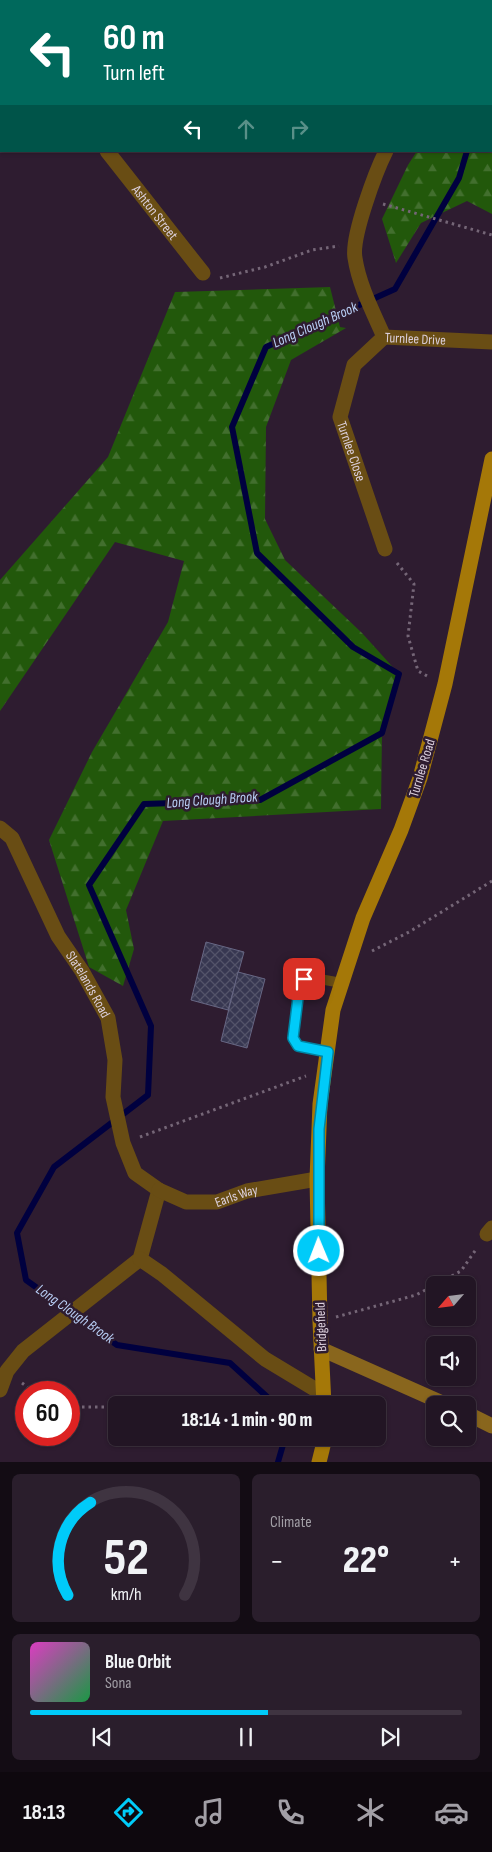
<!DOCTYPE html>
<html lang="en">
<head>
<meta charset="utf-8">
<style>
	:root { --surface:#221524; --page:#2a1e2c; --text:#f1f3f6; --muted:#a29fa6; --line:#3f3441; --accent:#00cbf9 }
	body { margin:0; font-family:"Sofia Sans Condensed",sans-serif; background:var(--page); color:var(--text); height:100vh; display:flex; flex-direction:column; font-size:19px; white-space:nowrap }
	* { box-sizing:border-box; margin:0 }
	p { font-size:16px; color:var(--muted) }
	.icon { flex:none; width:28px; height:28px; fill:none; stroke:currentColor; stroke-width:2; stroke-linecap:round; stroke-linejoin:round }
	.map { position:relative; height:1462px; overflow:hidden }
	.drawer { display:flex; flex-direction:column; gap:12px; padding:12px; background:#130c14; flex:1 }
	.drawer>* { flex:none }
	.guide { position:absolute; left:0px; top:0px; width:492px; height:152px; box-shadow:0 1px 4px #0004,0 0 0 1px var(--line); background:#00695c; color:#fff; overflow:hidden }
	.needle { width:32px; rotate:242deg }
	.fabs { position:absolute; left:426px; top:1276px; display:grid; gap:10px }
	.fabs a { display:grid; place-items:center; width:50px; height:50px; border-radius:8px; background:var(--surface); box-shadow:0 1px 4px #0004,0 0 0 1px var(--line); font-size:25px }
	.speed { position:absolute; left:15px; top:1381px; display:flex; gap:10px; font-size:25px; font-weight:700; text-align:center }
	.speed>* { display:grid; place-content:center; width:65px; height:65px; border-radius:50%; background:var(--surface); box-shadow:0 1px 4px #0004,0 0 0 1px var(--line); line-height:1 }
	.speed .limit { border:8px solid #d22; background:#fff; color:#111 }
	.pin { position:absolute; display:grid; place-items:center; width:42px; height:42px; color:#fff; margin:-21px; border-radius:10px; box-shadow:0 2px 8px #0006 }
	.me { position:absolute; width:55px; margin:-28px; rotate:359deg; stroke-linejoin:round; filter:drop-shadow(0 0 4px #0008) }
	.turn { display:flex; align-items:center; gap:18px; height:105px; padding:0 20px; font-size:22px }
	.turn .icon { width:65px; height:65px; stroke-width:2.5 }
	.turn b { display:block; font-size:35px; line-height:42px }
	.lanes { display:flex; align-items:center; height:48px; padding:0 20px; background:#0003; justify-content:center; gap:25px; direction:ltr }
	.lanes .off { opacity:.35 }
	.big { font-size:38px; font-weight:800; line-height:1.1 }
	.drawer .tile { flex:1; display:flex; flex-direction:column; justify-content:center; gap:8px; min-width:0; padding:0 18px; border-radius:8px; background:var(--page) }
	.drawer .dial { align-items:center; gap:0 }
	.dial svg { height:130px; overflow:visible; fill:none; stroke:var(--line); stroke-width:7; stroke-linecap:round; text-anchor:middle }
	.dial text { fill:var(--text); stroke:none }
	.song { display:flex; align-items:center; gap:15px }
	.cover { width:60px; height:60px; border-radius:8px; background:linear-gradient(135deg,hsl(310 70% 55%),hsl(140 70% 35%)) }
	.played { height:5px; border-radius:2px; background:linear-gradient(90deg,var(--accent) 55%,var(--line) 55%) }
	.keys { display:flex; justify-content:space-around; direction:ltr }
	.heat { display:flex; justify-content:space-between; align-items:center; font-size:28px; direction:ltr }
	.drawer .tiles { flex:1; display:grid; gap:12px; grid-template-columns:1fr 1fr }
	.tile:last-child { grid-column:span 2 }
	.trip { position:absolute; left:108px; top:1396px; width:278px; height:50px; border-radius:8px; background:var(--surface); box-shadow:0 1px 4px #0004,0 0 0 1px var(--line); font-weight:800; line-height:50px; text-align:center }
	.menu { display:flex; height:80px; justify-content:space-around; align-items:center; background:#0e080e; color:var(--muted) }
	.menu .icon { width:35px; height:35px }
	.menu .selected { color:var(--accent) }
	.menu b { font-size:22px; color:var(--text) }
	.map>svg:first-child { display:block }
	.forest { fill:url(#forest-firs) }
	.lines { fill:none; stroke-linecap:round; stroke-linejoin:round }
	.stream { stroke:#00003f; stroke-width:6 }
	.building { fill:url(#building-cross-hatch); stroke:#676784 }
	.path { stroke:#756677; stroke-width:3; stroke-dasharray:2.5 4; stroke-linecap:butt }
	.lane { stroke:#694d14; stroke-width:10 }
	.street { stroke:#694d14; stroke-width:15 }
	.secondary { stroke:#89661d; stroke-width:15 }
	.primary { stroke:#a57808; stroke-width:15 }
	.route-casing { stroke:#0084a2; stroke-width:12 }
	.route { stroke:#00cbf9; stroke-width:9 }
	.labels { text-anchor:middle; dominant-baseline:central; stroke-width:5; stroke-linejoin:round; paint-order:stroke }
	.street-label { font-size:14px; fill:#dbcfdc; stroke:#2e1c30 }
	.water-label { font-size:15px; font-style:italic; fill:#b9cff6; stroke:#2e1c30 }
</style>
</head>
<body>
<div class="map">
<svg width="492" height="1462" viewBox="0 0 492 1462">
	<defs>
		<pattern id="forest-firs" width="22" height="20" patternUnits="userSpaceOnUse" patternTransform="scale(1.25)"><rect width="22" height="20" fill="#22580b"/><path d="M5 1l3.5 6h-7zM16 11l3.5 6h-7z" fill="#426f2e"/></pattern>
		<pattern id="building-cross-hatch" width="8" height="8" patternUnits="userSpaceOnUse" patternTransform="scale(1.25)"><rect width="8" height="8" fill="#373751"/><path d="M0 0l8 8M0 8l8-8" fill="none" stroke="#535369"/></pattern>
	</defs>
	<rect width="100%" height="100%" fill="#2e1c30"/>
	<g class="forest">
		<polygon points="492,19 492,214 467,201 421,223 396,263 382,219 408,165 417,151 491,151"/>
		<polygon points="330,287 340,327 346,328 291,360 266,427 265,519 285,560 362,633 399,674 382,733 381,809 163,821 126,910 134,949 123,986 89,967 49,840 92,752 168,622 184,561 115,542 0,711 0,580 108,457 175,292"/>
	</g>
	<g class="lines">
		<g class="stream">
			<polyline points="491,96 492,96"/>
			<polyline points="276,1405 230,1363 117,1345 26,1280 17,1233 54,1167 148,1095 151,1026 89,885 144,804 260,800 382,733 399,674 353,647 257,553 232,427 266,347 395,289 459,178 467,151"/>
			<polyline points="278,1462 285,1438"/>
		</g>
	</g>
	<g class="building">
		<polygon points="206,942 244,952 228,1010 191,1000"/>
		<polygon points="238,972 265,979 247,1048 221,1041"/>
	</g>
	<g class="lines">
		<g class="path">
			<polyline points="252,0 253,1"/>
			<polyline points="383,204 492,235"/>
			<polyline points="220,278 265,267 312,250 339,246"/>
			<polyline points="397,563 414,584 408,636 418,671 429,677"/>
			<polyline points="372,951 409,932 492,881"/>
			<polyline points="140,1137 306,1076"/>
			<polyline points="336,1317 416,1295 461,1271 477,1248"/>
			<polyline points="22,1383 34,1392"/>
			<polyline points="69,1407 116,1407"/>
		</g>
		<polyline class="lane" points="328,1052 298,1046 293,1038 300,982 308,977 342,983"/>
		<g class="street">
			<polyline points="134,0 135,1"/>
			<polyline points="430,0 431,1"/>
			<polyline points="0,16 1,18"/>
			<polyline points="0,44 1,43"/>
			<path id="s1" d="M107,151L203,273"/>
			<path id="s2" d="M386,151C376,171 351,237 355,258C359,285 373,312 384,337L492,342"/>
			<path id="s3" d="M384,337L354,365L340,417L385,549"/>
			<path id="s4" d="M0,828L12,838L58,936L82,971L108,1018L115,1060L113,1097L123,1143L135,1173L159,1190L140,1259L23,1351L7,1371L0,1390"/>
			<path id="s5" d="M159,1190L186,1202H217L247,1191L317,1179"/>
			<polyline points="487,1234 492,1228"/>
			<polyline points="140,1259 162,1274 265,1359 323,1394"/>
		</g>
		<g class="secondary">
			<polyline points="321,1349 447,1405"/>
			<polyline points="468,1414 492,1426"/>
		</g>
		<g class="primary">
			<polyline points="324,1405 320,1322 317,1179 320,1104 333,1010 363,918 401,830 420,778 445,684 492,459"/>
			<polyline points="319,1462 325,1438"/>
		</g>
	</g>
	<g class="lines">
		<g class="route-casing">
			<polyline id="route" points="304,979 300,982 293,1038 298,1046 328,1052 319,1129 319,1251"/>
		</g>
		<use href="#route" class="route"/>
	</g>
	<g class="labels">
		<g class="street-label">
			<text stroke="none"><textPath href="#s1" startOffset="78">Ashton Street</textPath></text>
			<text stroke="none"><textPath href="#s2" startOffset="228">Turnlee Drive</textPath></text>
			<text stroke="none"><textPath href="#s3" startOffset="131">Turnlee Close</textPath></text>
			<text transform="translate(422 768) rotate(-73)">Turnlee Road</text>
			<text stroke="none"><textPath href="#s4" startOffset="181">Slatelands Road</textPath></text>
			<text stroke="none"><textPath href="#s5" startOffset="81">Earls Way</textPath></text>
			<text transform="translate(321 1327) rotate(-92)">Bridgefield</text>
		</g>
		<g class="water-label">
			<text transform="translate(315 325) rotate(-24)">Long Clough Brook</text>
			<text transform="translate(212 800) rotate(-4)">Long Clough Brook</text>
			<text transform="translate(75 1314) rotate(35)">Long Clough Brook</text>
		</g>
	</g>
</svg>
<div class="fabs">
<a><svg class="needle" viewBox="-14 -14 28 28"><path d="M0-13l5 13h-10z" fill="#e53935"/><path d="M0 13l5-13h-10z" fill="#a29fa6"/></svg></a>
<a><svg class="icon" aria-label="sound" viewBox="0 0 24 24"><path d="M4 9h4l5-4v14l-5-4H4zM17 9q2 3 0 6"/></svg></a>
<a><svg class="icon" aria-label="search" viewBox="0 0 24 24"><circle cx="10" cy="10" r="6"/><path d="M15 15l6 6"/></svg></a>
</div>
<div class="speed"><div class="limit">60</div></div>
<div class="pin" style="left:304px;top:979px;background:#d93025"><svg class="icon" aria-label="arrive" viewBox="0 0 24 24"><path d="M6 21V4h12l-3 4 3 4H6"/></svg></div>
<svg class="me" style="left:319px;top:1251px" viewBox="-20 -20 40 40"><circle r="17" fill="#00cbf9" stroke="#fff" stroke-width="3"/><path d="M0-11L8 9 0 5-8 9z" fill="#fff"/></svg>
<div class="trip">18:14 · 1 min · 90 m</div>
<div class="guide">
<div class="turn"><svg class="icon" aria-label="left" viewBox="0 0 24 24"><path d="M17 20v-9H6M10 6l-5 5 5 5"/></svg><div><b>60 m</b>Turn left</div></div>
<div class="lanes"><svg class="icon" aria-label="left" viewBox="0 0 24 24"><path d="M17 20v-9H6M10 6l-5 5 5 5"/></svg><svg class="icon off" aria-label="ahead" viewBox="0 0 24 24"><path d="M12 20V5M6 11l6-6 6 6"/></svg><svg class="icon off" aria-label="right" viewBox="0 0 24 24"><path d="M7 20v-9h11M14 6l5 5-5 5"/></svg></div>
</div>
</div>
<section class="drawer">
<div class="tiles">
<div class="tile dial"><svg viewBox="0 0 100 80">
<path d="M14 69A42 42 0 1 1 86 69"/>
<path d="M14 69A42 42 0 0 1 28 12" stroke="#00cbf9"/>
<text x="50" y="56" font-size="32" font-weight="700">52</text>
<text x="50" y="72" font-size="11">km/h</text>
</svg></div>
<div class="tile"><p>Climate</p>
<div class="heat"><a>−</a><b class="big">22°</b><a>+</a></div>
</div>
<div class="tile">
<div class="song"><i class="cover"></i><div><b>Blue Orbit</b><p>Sona</p></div></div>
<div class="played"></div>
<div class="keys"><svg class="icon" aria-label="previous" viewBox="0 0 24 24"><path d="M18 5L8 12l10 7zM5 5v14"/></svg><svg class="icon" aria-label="pause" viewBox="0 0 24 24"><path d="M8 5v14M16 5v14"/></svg><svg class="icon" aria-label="next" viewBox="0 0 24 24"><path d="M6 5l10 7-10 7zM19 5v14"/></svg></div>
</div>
</div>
</section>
<nav class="menu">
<b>18:13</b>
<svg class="icon selected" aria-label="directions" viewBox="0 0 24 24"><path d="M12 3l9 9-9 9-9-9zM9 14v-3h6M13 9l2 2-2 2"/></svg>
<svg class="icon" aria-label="music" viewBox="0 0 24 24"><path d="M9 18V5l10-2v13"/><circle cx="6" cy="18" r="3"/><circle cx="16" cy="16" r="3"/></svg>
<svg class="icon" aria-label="phone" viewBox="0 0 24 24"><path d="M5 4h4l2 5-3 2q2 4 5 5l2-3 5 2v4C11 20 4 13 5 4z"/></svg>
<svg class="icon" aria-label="climate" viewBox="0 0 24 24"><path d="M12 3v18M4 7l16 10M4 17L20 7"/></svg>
<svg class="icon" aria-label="car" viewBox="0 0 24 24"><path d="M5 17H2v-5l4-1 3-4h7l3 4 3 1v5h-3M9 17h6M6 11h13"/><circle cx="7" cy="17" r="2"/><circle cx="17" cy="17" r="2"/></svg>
</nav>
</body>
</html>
